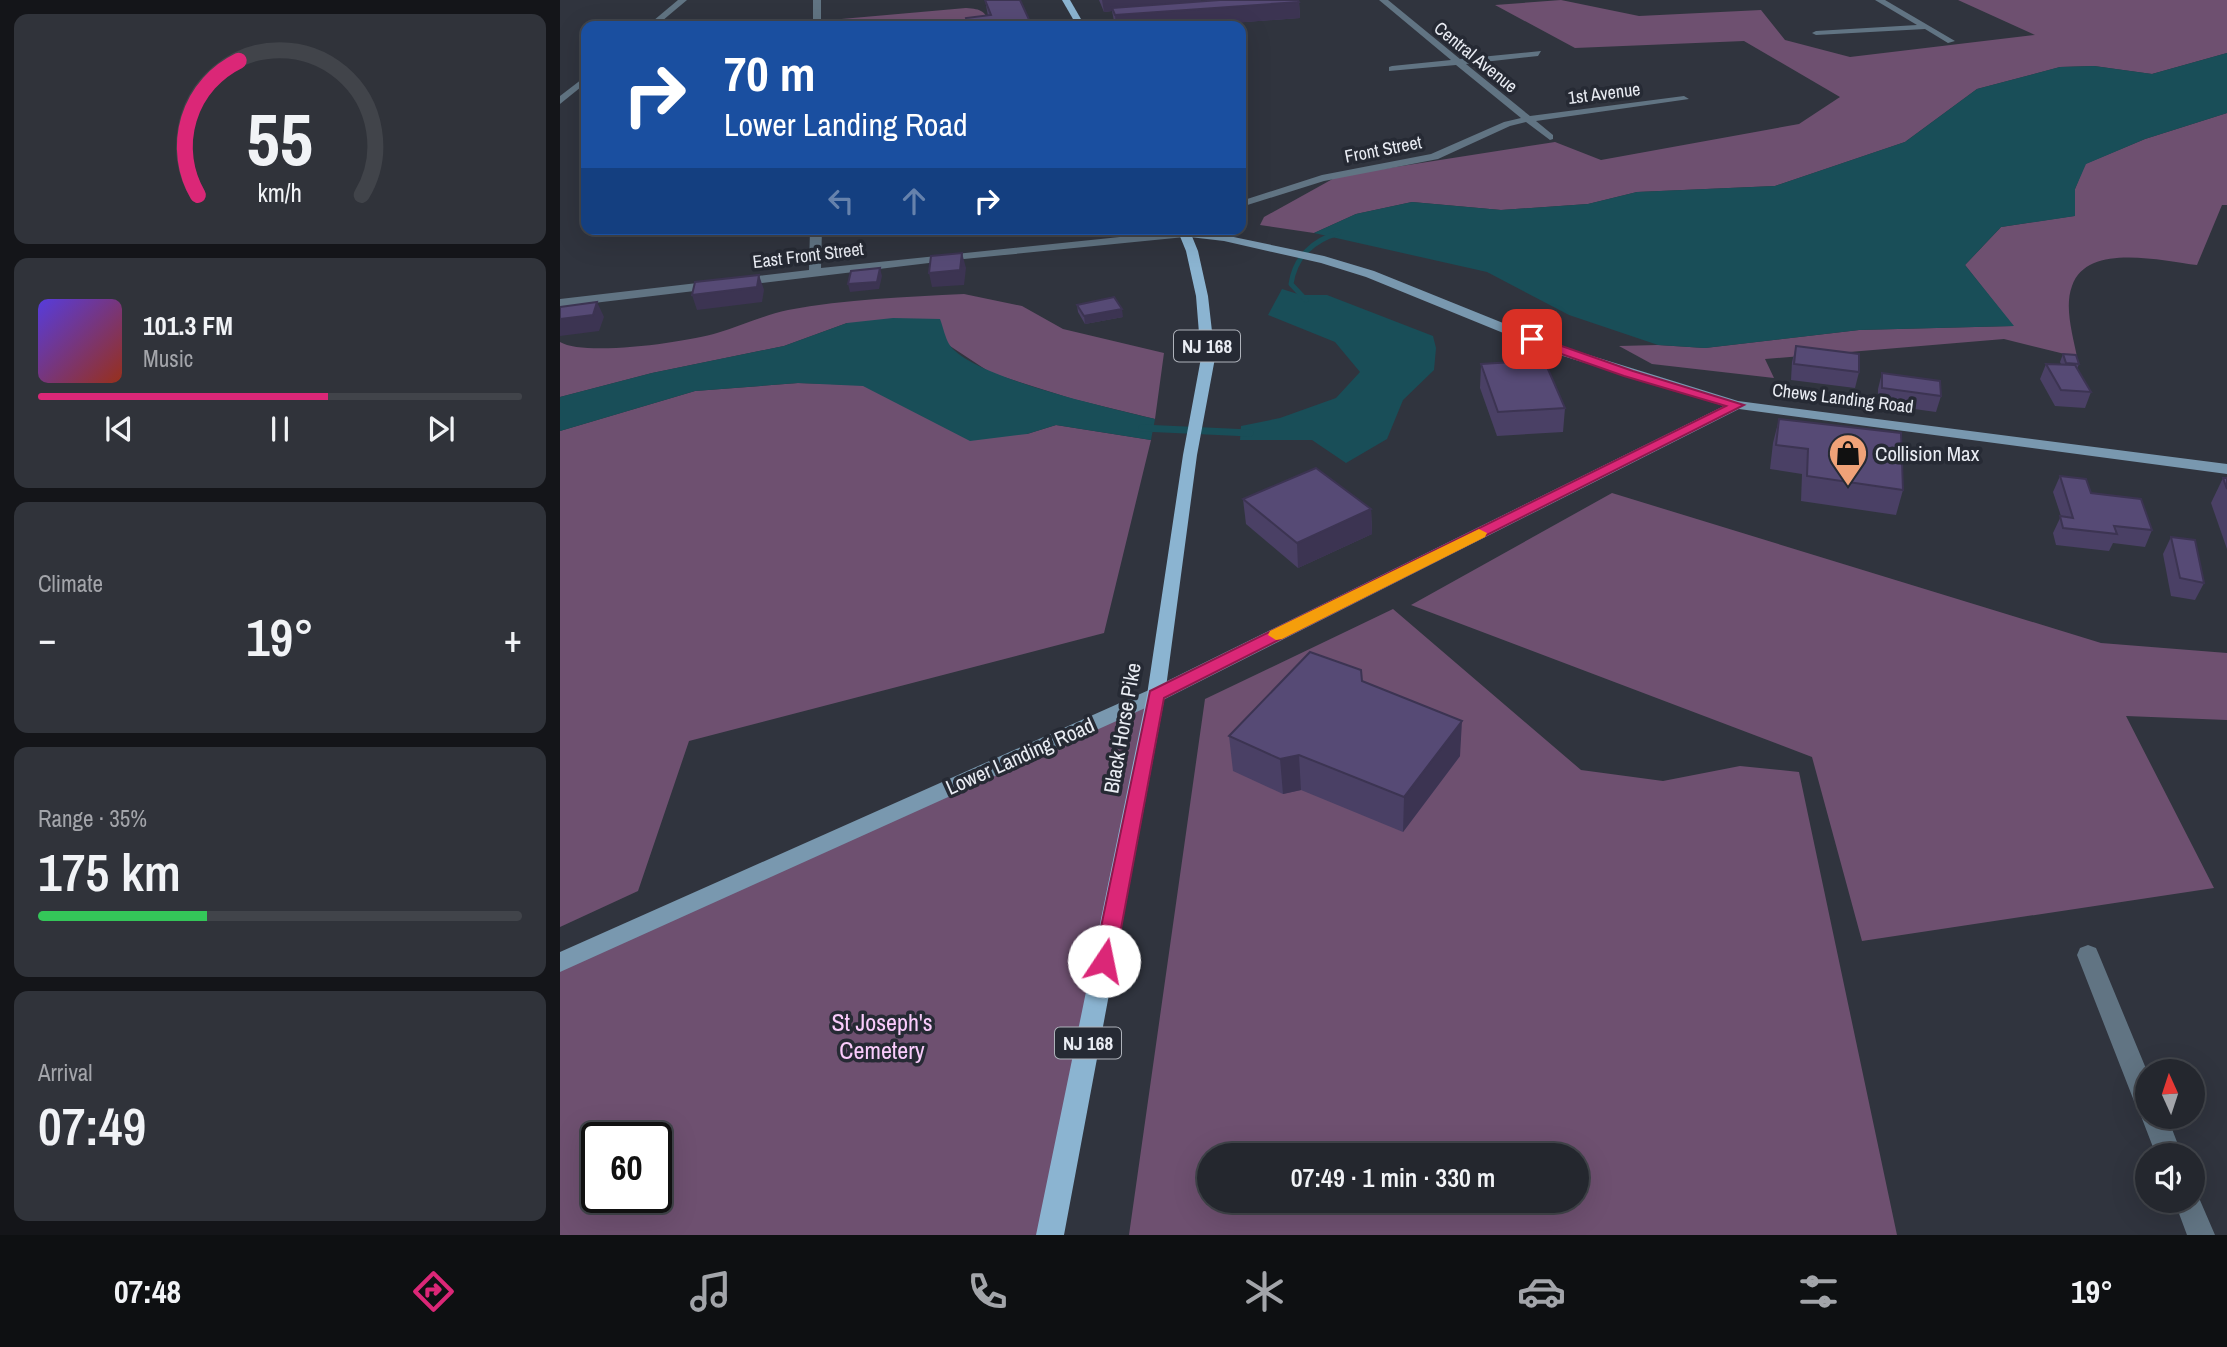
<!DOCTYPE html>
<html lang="en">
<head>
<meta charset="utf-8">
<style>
	:root { --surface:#24272e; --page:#30333a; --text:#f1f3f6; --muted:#a3a5aa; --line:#41444a; --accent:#db2777 }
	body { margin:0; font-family:"Archivo Narrow",sans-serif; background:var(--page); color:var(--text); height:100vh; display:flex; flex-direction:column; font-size:26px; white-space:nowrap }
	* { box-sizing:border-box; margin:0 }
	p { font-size:23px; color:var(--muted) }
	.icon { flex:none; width:38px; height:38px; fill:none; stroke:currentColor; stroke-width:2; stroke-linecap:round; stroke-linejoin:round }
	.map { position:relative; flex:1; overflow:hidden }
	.details { display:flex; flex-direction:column; gap:14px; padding:14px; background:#141519; width:560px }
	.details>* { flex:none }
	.banner { position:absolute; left:21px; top:21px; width:665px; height:214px; border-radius:14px; box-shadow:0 7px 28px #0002,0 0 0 2px var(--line); background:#1a4fa0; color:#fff; overflow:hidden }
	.needle { width:46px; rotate:357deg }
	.fabs { position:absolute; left:1575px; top:1059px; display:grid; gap:14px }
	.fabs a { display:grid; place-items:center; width:70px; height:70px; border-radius:50%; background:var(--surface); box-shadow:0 7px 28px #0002,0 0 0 2px var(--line); font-size:35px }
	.speed { position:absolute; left:21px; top:1122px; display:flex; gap:14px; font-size:35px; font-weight:700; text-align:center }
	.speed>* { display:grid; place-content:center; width:91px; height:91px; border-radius:50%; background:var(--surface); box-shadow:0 7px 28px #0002,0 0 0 2px var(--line); line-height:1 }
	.speed .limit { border:4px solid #111; border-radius:10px; background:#fff; color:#111 }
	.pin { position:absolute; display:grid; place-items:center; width:60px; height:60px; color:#fff; margin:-30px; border-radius:14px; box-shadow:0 4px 10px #0006 }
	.me { position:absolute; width:77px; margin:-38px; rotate:11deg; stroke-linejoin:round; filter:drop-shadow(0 0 5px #0008) }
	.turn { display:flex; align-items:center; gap:24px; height:147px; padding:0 28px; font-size:32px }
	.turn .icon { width:91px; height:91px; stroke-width:2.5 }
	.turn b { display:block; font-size:49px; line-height:60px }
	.lanes { display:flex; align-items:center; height:66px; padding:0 28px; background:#0003; justify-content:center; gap:35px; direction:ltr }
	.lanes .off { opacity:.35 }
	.big { font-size:52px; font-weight:600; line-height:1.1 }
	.details .tile { flex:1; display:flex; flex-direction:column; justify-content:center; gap:10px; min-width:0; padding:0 24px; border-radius:14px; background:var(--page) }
	.details .dial { align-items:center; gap:0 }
	.dial svg { height:182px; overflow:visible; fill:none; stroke:var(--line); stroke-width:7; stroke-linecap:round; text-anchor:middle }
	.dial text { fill:var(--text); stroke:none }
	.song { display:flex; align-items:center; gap:21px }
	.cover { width:84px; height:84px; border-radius:10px; background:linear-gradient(135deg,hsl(250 70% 55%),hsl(10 70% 35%)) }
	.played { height:7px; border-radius:4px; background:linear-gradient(90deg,var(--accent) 60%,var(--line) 60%) }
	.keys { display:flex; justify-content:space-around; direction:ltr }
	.heat { display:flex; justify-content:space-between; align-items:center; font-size:38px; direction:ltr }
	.charge { height:10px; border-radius:5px; background:linear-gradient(90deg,#34c759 35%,var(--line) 0) }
	.trip { position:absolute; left:637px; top:1143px; width:392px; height:70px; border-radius:35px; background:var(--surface); box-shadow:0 7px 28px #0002,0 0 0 2px var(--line); font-weight:600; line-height:70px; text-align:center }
	.menu { display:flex; height:112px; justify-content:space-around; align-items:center; background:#0e1012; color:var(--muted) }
	.menu .icon { width:49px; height:49px }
	.menu .selected { color:var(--accent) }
	.menu b { font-size:32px; color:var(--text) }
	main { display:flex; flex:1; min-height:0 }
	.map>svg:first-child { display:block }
	.green { fill:#6e5070; fill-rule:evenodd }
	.water { fill:#194e58 }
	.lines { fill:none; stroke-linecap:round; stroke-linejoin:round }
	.stream-far1 { stroke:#194e58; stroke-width:5 }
	.stream { stroke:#194e58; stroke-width:7 }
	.street { fill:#617483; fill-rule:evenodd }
	.secondary { fill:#7998af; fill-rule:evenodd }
	.primary { fill:#8bb4d1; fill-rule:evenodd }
	.wall { fill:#4a4065 }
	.shaded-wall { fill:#3c3452 }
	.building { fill:#564a75; stroke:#3c3452; stroke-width:2 }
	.route { fill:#db2777; stroke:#8e194d; stroke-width:2 }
	.slow { fill:#f59e0b }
	.labels { text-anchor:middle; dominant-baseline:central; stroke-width:7; stroke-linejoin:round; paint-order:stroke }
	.far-street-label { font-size:18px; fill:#e9ecf3; stroke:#262a34 }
	.shield { fill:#262a34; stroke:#aeb2ba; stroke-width:2 }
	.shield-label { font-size:19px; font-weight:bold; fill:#e9ecf3 }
	.poi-label { font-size:21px; fill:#e9ecf3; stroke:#262a34; text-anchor:start }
	.street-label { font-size:21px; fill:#e9ecf3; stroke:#262a34 }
	.near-park-label { font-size:24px; fill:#faccfc; stroke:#262a34 }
</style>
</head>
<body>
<main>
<section class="details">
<div class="tile dial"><svg viewBox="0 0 100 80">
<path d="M14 69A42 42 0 1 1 86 69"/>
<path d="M14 69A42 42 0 0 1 32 10" stroke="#db2777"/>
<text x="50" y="56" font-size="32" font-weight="700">55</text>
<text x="50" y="72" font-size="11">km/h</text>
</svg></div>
<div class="tile">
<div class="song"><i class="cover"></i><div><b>101.3 FM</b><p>Music</p></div></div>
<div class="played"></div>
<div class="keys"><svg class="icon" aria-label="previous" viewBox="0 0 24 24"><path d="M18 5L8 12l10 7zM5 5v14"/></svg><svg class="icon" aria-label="pause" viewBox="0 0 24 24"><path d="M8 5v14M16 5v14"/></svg><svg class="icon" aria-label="next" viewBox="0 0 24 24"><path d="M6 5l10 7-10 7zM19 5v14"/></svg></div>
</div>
<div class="tile"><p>Climate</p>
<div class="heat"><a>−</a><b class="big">19°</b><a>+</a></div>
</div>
<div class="tile"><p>Range · 35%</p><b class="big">175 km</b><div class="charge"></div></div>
<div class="tile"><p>Arrival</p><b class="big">07:49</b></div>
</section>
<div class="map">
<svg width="1667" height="1235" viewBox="0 0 1667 1235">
	<rect width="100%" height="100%" fill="#30343e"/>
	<g class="green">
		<polygon points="1001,0 1079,16 1201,10 1225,40 1290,57 1475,35 1398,0 1667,0 1667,53 1592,74 1534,66 1500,67 1417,89 1345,142 1215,186 1077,192 1028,204 941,210 852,202 796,214 754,233 700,225 704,217 778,176 995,142 1041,160 1239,124 1280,97 1184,41 1015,48 935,5"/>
		<path d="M406,8C422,9 425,11 431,26H270V20Z"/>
		<path d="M1667,113V205H1662L1637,265C1602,261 1527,242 1512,286C1504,307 1513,336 1517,357L1444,339L1205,359L1214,378L1092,364L1059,346L1098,345L1145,348L1299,330L1453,326L1405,265L1441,227L1514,216L1515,189L1525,164L1585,139Z"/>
		<path d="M404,294L462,306L503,329L604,353L595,419L513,399L431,373L390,346L287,323L224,346L92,373L0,397V342C25,357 127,342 157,333C181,326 204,315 228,310C286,299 346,297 404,294Z"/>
		<polygon points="238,383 303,385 338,402 467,434 496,425 591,440 544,633 129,741 78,891 0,927 0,431 135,391"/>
		<polygon points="1052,493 1541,643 1667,653 1667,720 1566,716 1654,888 1302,941 1252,757 851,605"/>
		<path d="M833,609L1021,770L1103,781L1180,766L1239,772L1337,1235H569L645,699ZM649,1155H1017V1200H649Z"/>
		<path d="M596,695L490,1235H0V962ZM37,1138H96V1197H37Z"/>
	</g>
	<g class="water">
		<polygon points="1667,53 1667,113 1585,139 1526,164 1515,189 1515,216 1441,227 1405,265 1454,326 1299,330 1145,348 1098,345 1009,315 927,272 754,233 796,214 852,202 941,210 1028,204 1077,192 1215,186 1345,142 1417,89 1500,67 1534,66 1592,74"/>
		<polygon points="722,289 741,295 767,295 873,336 876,348 874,370 843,400 827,439 786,463 752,440 680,440 681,426 720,418 776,398 800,372 775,342 708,315"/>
		<path d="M333,318L380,319C383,327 385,337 389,344C409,377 554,409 595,419L591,440L496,425L467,434L410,441L303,386L238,383L135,391L0,431V397L92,373L224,346L287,323Z"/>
	</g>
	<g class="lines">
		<path class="stream-far1" d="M746,300L731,284C735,257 753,240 779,233"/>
		<polyline class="stream" points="582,428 690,433"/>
		<g class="street">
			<polygon points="118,0 127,0 96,26 87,26"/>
			<rect x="253" y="0" width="8" height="26"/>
			<polygon points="819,0 828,0 900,59 981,51 978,56 906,64 970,116 1124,96 1129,99 976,121 993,135 993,139 990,140 966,122 950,126 878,159 764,181 681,207 681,201 762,175 871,154 944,122 961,118 896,65 829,71 829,67 832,66 891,60"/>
			<polygon points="1315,0 1325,0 1395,41 1388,43 1365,29 1256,35 1252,33 1256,31 1357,25"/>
			<polygon points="26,76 26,83 0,104 0,96"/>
			<polygon points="250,229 262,229 261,268 637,229 625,237 394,260 0,307 0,299 249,270"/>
			<polygon points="1528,945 1536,948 1539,955 1587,1071 1587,1116 1607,1116 1622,1155 1596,1155 1581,1116 1583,1111 1578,1109 1574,1101 1517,955 1520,948"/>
			<polygon points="1633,1189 1636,1191 1655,1235 1627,1235 1614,1200 1633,1200"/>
		</g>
		<polygon class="secondary" points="625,231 664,235 764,256 814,271 1000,346 1178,401 1667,464 1667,474 1179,409 603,700 0,972 0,952 589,690 1164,406 990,352 806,277 761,263 664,241 621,236 621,232"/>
		<g class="primary">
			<polygon points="502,0 510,0 525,26 517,26"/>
			<polygon points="617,229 629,229 638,251 648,296 655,358 637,455 605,695 504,1235 476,1235 587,695 623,455 641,358 636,296 626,251"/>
		</g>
	</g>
	<g class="wall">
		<polygon points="425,0 472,26 407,26 406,18 428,16"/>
		<polygon points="539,0 641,0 641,1 739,2 740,18 632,26 555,26 552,11 544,12"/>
		<polygon points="517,305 563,317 525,324 518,312"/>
		<polygon points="1236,346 1299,372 1295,388 1231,380 1232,362"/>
		<polygon points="1503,354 1519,364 1517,369 1531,392 1525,408 1495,406 1480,379 1486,364 1501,364 1500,362"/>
		<polygon points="921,364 1005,408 1003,432 937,436 920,388"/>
		<polygon points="1322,373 1381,396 1376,412 1318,404 1318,389"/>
		<polygon points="1219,419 1343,490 1336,515 1241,501 1242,474 1210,469 1213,443"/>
		<polygon points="1500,476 1592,530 1585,547 1553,543 1549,551 1496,545 1493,533 1501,516 1493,492"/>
		<polygon points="1663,478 1667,478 1667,549 1651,503"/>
		<polygon points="683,499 811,509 812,534 738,568 686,524"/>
		<polygon points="1611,537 1644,583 1635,600 1611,596 1603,554"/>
		<polygon points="802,681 900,756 843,832 741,790 723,794 673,771 669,736"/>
	</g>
	<g class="shaded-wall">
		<polygon points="542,0 641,0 642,5 552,8 552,11 544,12"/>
		<polygon points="739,2 740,18 632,26 556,26 555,15"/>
		<polygon points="402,253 406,268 404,285 372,287 369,273"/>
		<polygon points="320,268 322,276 319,289 290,292 288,284"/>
		<polygon points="199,275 204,290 202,302 137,310 132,295"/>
		<polygon points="37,302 44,317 39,331 0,336 0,319"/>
		<polygon points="562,309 563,317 525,324 524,316"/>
		<polygon points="811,509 812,534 738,568 737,543"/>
		<polygon points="902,721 900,756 843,832 844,797"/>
		<polygon points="739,755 741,790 723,794 720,759"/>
	</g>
	<g class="building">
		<polygon points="425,0 460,0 472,26 408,26 406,18 431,15"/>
		<polygon points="660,0 738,0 739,2 555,15 552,8"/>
		<polygon points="402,253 400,270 369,273 371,256"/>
		<polygon points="320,268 317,282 288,284 291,271"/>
		<polygon points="199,275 197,287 132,295 135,282"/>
		<polygon points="554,297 562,309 524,316 517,305"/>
		<polygon points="37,302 33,315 0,319 0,307"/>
		<polygon points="1236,346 1299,354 1299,372 1234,364"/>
		<polygon points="1503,354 1516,355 1519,364 1506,363"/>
		<polygon points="984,360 1005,408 938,412 921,364"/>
		<polygon points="1486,364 1515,365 1531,392 1501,390"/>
		<polygon points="1322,373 1380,381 1381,396 1322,388"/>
		<polygon points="1219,419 1341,433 1343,490 1247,476 1248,449 1216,445"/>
		<polygon points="756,468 811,509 737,543 683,499"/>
		<polygon points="1500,476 1526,479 1531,493 1581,499 1592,530 1554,526 1557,534 1503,528 1500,516 1513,518"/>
		<polygon points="1663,478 1667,478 1667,489"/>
		<polygon points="1611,537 1635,540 1644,583 1620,578"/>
		<polygon points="750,652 801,670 802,681 902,721 844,797 739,755 720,759 669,736"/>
	</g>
	<polygon class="route" points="967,337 976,337 1073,371 1184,405 604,698 555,961 551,968 544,970 537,968 534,961 590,691 1166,406 1064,376 967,342"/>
	<polygon class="slow" points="919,529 927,533 925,537 722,639 716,640 708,635 710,631"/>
	<defs>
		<g id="shop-pin" transform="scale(2.0125)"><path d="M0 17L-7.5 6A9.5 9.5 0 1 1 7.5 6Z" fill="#f0a278" stroke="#262a34"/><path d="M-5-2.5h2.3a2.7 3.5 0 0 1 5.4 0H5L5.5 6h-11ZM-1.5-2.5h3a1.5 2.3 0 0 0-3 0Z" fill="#111"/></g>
	</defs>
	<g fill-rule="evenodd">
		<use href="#shop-pin" x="1288" y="453"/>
	</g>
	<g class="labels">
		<g class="far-street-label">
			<text transform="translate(916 57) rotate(39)">Central Avenue</text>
			<text transform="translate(1044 93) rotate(-7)">1st Avenue</text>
			<text transform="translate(823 149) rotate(-11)">Front Street</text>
			<text transform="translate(248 255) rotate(-7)">East Front Street</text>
			<text transform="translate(1283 398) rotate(7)">Chews Landing Road</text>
		</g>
		<g class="shield">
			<rect x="614" y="330.5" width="66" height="31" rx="5"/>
			<rect x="495" y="1027.5" width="66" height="31" rx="5"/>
		</g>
		<g class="shield-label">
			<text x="647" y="346">NJ 168</text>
			<text x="528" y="1043">NJ 168</text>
		</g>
		<g class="poi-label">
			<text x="1315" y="453">Collision Max</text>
		</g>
		<g class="street-label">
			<text transform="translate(562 728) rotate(-80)">Black Horse Pike</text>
			<text transform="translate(460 756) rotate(-24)">Lower Landing Road</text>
		</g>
		<g class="near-park-label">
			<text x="322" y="1022">St Joseph's<tspan x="322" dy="28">Cemetery</tspan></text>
		</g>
	</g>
</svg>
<div class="fabs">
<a><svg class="needle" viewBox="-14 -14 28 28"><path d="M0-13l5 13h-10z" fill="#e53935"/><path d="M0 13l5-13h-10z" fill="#a3a5aa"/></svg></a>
<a><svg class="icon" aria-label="sound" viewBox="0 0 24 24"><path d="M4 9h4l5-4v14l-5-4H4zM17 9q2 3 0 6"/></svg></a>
</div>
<div class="speed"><div class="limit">60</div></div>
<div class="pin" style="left:972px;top:339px;background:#d93025"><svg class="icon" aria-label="arrive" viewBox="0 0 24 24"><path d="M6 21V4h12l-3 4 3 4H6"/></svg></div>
<svg class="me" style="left:544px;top:961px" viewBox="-20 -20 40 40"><circle r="19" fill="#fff"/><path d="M0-13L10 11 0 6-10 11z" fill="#db2777"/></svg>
<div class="trip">07:49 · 1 min · 330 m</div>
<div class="banner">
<div class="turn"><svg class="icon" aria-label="right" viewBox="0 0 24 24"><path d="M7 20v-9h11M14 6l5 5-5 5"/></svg><div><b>70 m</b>Lower Landing Road</div></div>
<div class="lanes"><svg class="icon off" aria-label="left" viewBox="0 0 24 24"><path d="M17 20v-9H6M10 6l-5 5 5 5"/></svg><svg class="icon off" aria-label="ahead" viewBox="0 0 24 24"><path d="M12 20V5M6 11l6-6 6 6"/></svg><svg class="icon" aria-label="right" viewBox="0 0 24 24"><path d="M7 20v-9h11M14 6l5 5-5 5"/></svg></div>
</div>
</div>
</main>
<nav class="menu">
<b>07:48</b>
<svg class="icon selected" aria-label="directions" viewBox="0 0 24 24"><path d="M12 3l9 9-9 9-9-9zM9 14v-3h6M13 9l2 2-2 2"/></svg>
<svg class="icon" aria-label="music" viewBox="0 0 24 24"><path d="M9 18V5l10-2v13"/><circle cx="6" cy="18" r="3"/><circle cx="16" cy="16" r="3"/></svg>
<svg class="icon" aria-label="phone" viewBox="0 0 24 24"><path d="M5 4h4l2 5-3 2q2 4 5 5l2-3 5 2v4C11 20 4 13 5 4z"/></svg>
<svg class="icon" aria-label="climate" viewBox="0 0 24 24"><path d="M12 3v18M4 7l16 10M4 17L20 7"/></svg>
<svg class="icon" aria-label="car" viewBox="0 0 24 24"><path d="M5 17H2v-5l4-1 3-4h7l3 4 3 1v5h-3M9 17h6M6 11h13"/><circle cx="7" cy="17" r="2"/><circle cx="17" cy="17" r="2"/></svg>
<svg class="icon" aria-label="filters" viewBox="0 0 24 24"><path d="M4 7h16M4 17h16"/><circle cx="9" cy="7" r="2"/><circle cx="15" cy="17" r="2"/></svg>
<b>19°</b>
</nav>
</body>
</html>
